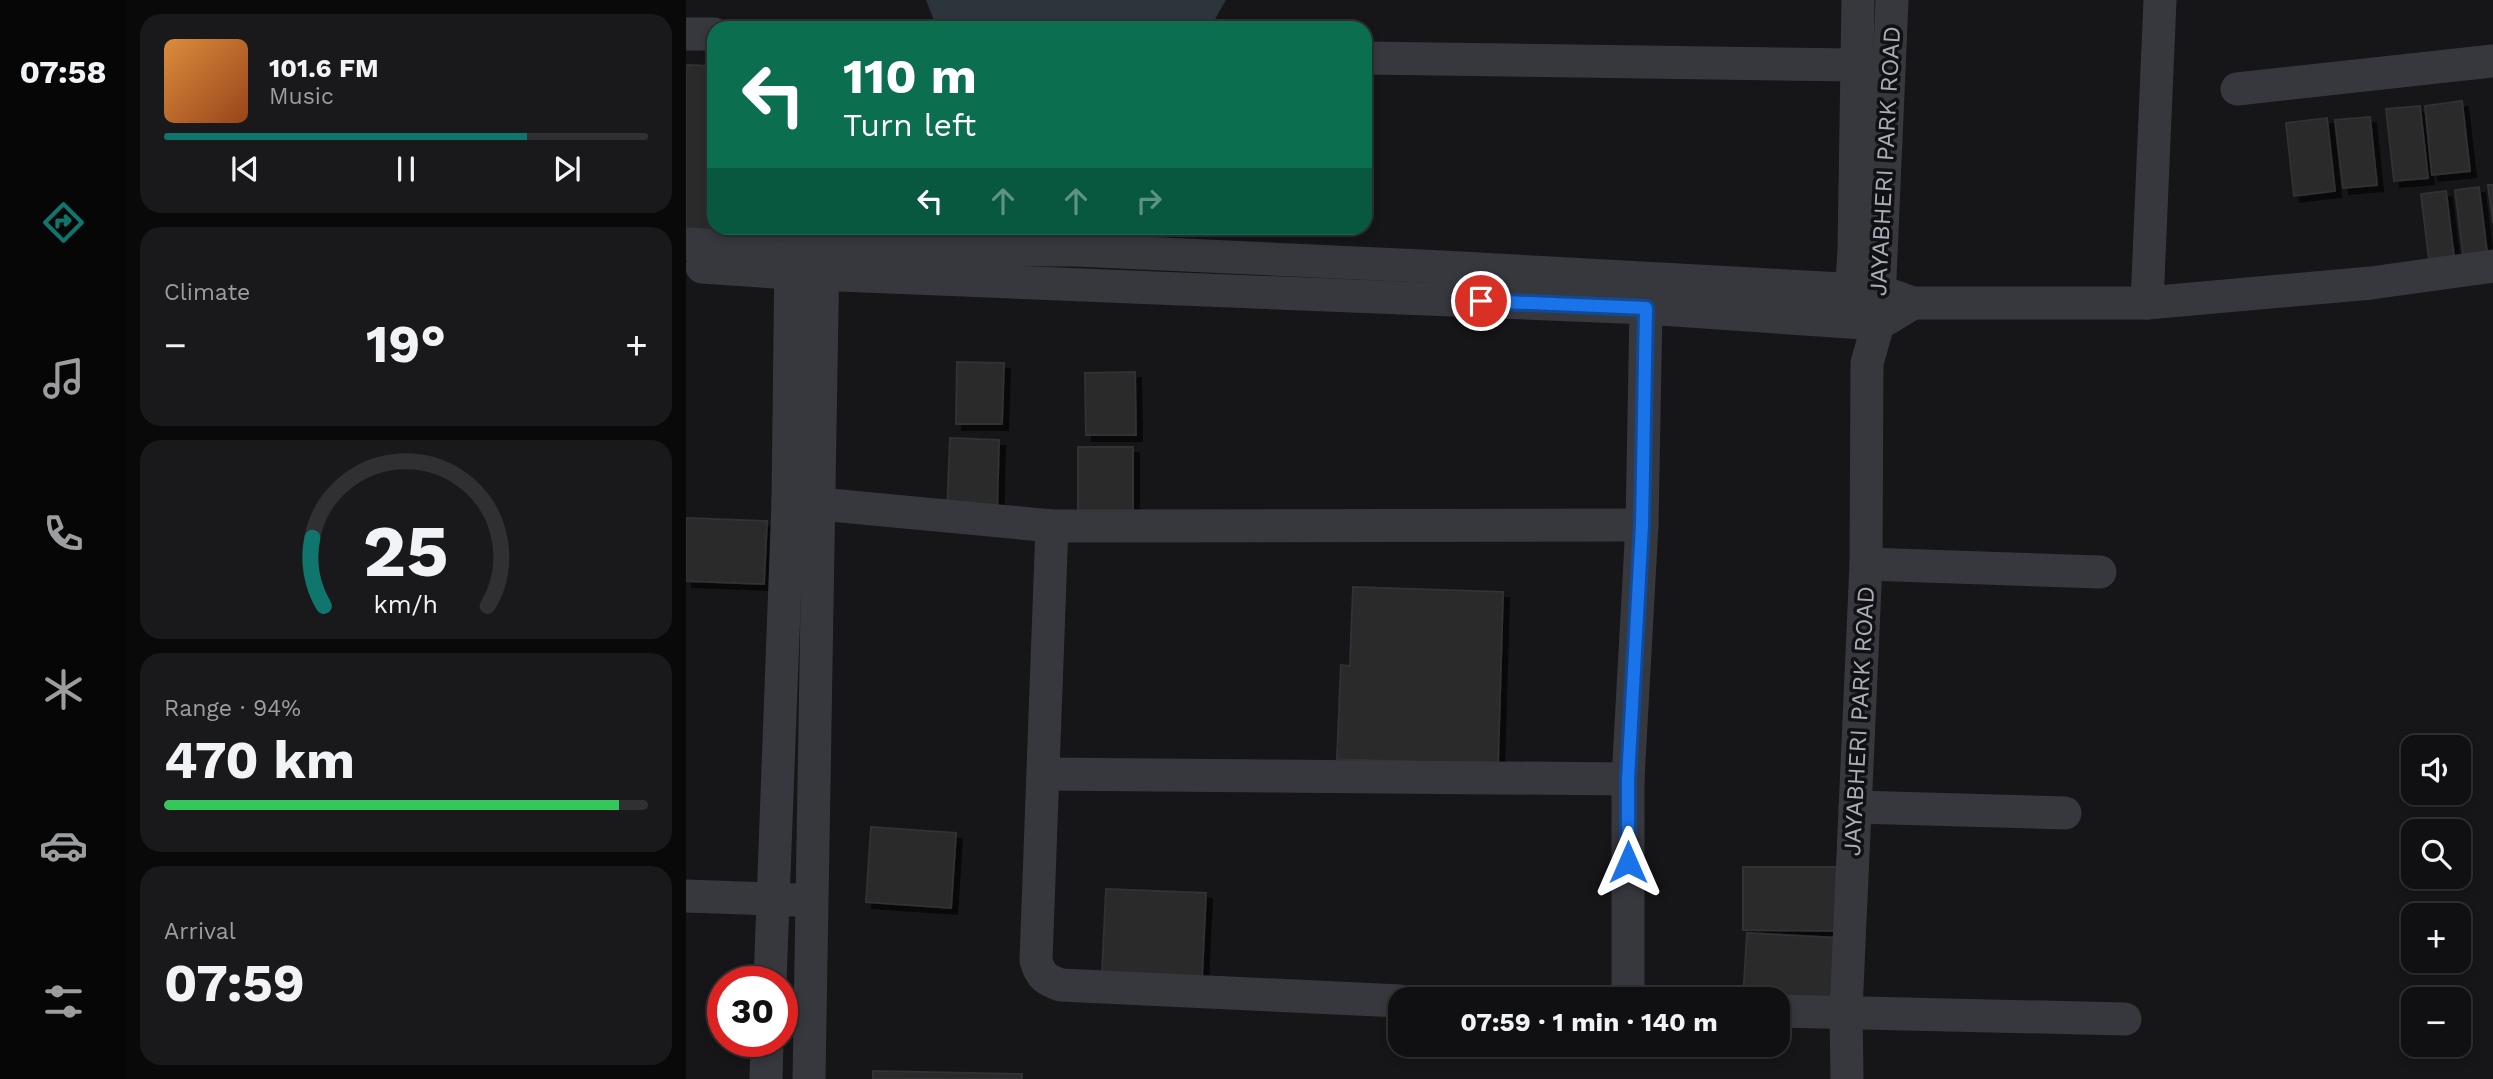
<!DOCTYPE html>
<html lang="en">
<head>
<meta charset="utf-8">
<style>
	:root { --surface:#101012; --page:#19191b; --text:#f1f3f6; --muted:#9c9d9f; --line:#303032; --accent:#0f766e }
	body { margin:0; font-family:"Work Sans",sans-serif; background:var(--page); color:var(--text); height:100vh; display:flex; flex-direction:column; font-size:26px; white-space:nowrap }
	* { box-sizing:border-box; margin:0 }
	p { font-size:23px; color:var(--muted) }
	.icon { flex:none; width:38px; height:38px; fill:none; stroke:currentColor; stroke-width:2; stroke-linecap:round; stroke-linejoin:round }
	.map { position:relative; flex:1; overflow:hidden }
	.panel { display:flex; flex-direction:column; gap:14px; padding:14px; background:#09090a; width:560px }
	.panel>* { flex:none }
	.guide { position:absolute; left:21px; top:21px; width:665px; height:214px; border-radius:21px; box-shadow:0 4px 10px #0003,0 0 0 2px var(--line); background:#0b6e4f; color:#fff; overflow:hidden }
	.buttons { position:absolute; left:1715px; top:735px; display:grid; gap:14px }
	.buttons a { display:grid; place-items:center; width:70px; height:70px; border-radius:14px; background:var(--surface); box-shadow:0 4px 10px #0003,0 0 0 2px var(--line); font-size:35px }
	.speed { position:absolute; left:21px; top:966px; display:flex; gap:14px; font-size:35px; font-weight:700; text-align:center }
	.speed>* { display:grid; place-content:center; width:91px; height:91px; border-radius:50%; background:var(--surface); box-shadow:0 4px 10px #0003,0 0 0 2px var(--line); line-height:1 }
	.speed .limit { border:10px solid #d22; background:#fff; color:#111 }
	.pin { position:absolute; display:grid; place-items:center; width:60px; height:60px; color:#fff; margin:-30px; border:4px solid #fff; border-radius:50%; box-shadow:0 2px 7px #0007 }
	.me { position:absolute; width:77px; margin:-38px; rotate:0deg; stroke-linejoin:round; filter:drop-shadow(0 0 5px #0008) }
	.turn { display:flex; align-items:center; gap:24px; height:147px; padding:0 21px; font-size:32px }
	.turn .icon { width:91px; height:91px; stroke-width:2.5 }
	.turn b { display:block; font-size:49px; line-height:60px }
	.lanes { display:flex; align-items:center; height:66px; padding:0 21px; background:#0003; justify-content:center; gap:35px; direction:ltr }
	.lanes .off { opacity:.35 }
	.big { font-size:52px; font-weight:700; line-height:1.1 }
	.panel .widget { flex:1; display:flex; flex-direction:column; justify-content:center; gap:10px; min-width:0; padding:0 24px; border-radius:21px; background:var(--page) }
	.panel .dial { align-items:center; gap:0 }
	.dial svg { height:182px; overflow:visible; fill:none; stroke:var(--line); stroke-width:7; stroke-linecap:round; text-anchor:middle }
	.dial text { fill:var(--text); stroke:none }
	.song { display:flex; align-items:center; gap:21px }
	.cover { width:84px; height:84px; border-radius:10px; background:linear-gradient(135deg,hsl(30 70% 55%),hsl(20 70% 35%)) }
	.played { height:7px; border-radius:4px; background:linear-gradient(90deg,var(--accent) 75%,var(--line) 75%) }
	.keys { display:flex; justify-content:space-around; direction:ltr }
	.heat { display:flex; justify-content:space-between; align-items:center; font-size:38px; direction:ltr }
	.charge { height:10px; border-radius:5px; background:linear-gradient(90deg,#34c759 94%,var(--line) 0) }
	.trip { position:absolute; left:702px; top:987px; width:402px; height:70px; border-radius:21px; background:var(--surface); box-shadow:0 4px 10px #0003,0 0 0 2px var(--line); font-weight:700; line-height:70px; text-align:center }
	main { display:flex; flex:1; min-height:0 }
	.tabs { display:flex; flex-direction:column; width:126px; justify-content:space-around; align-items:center; background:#060607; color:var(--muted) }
	.tabs .icon { width:49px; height:49px }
	.tabs .on { color:var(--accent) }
	.tabs b { font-size:32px; color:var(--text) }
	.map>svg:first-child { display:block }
	.water { fill:#2c353c }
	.building { fill:#29292c; stroke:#303034; stroke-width:2; filter:url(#shadow) }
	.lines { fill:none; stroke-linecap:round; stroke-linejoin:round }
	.minor { stroke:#37383d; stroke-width:33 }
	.route-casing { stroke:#114b97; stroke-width:18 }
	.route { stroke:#1a73e8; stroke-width:12 }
	.labels { text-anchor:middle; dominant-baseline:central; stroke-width:7; stroke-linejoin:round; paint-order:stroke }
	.street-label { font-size:24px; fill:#a8adb8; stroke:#111113 }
</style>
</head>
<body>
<main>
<nav class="tabs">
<b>07:58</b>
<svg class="icon on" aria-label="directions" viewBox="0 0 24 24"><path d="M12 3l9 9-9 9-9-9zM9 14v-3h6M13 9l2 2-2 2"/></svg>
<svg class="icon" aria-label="music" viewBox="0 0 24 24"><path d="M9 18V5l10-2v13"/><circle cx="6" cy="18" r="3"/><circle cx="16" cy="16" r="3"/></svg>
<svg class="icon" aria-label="phone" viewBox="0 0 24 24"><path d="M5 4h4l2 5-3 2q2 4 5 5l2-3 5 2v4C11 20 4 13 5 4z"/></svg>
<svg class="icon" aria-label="climate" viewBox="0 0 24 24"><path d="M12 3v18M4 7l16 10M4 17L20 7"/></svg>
<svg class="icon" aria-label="car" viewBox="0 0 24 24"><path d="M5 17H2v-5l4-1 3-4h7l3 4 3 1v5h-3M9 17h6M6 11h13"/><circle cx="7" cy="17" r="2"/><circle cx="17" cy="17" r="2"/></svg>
<svg class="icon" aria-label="filters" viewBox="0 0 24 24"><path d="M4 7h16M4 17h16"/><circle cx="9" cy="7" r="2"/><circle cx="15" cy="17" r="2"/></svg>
</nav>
<section class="panel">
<div class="widget">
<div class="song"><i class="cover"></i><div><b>101.6 FM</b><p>Music</p></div></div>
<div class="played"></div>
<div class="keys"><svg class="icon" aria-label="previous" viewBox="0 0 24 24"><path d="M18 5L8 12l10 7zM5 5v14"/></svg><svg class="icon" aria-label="pause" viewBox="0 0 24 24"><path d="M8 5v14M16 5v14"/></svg><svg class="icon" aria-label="next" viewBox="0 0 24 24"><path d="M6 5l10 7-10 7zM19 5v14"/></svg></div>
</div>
<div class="widget"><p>Climate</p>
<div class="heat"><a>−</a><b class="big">19°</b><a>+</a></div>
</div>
<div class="widget dial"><svg viewBox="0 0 100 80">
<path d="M14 69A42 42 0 1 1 86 69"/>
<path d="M14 69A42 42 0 0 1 9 39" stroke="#0f766e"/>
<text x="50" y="56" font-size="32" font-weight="700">25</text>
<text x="50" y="72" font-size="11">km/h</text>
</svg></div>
<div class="widget"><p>Range · 94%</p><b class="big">470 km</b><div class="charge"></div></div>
<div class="widget"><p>Arrival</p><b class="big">07:59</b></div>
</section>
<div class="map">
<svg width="1807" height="1079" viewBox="0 0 1807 1079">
	<defs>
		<filter id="shadow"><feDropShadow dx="6" dy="6" stdDeviation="0" flood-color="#0009"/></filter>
	</defs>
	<rect width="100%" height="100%" fill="#161618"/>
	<polygon class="water" points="240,0 540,0 524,28 251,28"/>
	<g class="building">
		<polygon points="0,65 28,66 28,228 109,228 109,234 0,231"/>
		<polygon points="1776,101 1784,171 1746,175 1739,106"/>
		<polygon points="1734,106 1742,178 1708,181 1700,109"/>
		<polygon points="1684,117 1691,185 1657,188 1649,120"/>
		<polygon points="1641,118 1649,191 1608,196 1600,123"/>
		<polygon points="1802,185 1807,185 1807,223"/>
		<polygon points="1793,187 1802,260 1778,263 1769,190"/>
		<polygon points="1760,191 1769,265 1744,268 1735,194"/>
		<polygon points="271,362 318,363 316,424 270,424"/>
		<polygon points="449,372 450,435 400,435 399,373"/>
		<polygon points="264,438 313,440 311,514 261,512"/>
		<polygon points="392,447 447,447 447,513 392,512"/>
		<polygon points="0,518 81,521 78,584 0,581"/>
		<polygon points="667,587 817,592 812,764 651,759 655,665 664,666"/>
		<polygon points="185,827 270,833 265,908 180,902"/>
		<polygon points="1057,867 1155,867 1154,931 1057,930"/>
		<polygon points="420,889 520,893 516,978 416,973"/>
		<polygon points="1061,933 1153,938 1150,1005 1092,999 1057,999"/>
		<polygon points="187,1071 336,1074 336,1079 187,1079"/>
	</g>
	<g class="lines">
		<g class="minor">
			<polyline points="0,34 28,34"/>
			<polyline points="679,58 1169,65"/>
			<polyline points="1551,89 1807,61"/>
			<polyline points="0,244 105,249 391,250 757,267 1193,291 1227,303 1461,303 1685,283 1807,266"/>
			<polyline points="16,267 104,273 960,308 1192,324 1227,303"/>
			<polyline points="1461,303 1474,0"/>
			<polyline points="1164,312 1168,250 1172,0"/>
			<polyline points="102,501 366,526 956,525"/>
			<path d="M366,526L350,960C354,976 360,980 375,985L714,1001"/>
			<polyline points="1180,564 1414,572"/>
			<polyline points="358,774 942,779"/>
			<polyline points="1169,807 1379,813"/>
			<polyline points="0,896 109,900"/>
			<polyline points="84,982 102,501 105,250"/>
			<polyline points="942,999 942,779 956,525 960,308"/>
			<polyline points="1092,1011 1439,1019"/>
			<polyline points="80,1079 81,1041"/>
			<polyline points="123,1079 137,252"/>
			<polyline points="1161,1079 1160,1011 1180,564 1181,363 1192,324 1206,0"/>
		</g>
	</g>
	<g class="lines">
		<g class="route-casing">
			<polyline id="route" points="795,301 960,308 956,525 942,779 942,862"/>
		</g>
		<use href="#route" class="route"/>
	</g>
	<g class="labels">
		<g class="street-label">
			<text transform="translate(1199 161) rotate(-87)">JAYABHERI PARK ROAD</text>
			<text transform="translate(1173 721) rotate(-87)">JAYABHERI PARK ROAD</text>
		</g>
	</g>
</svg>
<div class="buttons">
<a><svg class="icon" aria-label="sound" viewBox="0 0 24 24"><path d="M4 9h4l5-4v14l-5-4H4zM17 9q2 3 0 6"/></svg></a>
<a><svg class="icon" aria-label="search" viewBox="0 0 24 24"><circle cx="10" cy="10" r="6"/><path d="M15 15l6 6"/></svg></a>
<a>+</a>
<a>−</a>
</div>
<div class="speed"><div class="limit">30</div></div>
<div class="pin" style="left:795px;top:301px;background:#d93025"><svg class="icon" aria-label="arrive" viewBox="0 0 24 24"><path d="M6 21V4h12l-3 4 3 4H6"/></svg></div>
<svg class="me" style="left:942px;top:862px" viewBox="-20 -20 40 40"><path d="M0-17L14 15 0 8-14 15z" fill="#1a73e8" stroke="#fff" stroke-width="4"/></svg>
<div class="trip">07:59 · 1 min · 140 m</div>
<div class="guide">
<div class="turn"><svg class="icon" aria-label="left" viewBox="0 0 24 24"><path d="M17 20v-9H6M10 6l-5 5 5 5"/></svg><div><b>110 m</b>Turn left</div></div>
<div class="lanes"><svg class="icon" aria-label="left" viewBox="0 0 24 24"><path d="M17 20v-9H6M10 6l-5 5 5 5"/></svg><svg class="icon off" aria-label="ahead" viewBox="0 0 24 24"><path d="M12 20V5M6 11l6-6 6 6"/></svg><svg class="icon off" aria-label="ahead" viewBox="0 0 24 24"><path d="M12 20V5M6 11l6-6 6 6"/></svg><svg class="icon off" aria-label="right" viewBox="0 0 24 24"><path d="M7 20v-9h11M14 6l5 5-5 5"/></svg></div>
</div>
</div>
</main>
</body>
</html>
